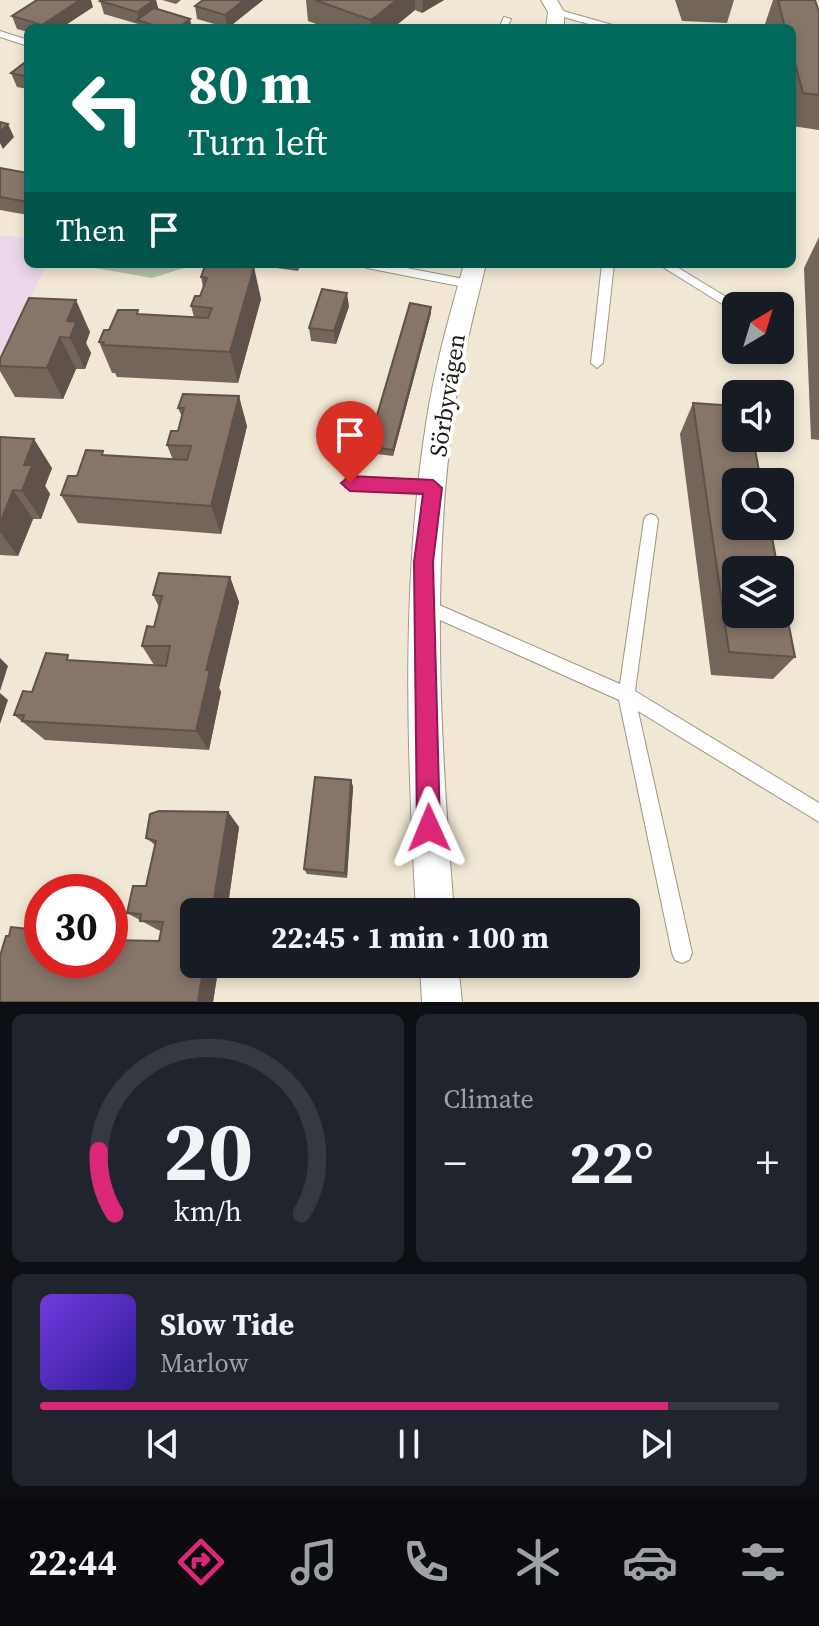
<!DOCTYPE html>
<html lang="en">
<head>
<meta charset="utf-8">
<style>
	:root { --surface:#171b24; --page:#20242c; --text:#f1f3f6; --muted:#9ea1a6; --line:#363941; --accent:#db2777 }
	body { margin:0; font-family:"Source Serif 4",serif; background:var(--page); color:var(--text); height:100vh; display:flex; flex-direction:column; font-size:30px; white-space:nowrap }
	* { box-sizing:border-box; margin:0 }
	p { font-size:26px; color:var(--muted) }
	.icon { flex:none; width:44px; height:44px; fill:none; stroke:currentColor; stroke-width:2; stroke-linecap:round; stroke-linejoin:round }
	.map { position:relative; height:1002px; overflow:hidden }
	.details { display:flex; flex-direction:column; gap:12px; padding:12px; background:#0d0f14; flex:1 }
	.details>* { flex:none }
	.top-card { position:absolute; left:24px; top:24px; width:772px; height:244px; border-radius:12px; box-shadow:0 4px 12px #0003; background:#00695c; color:#fff; overflow:hidden }
	.needle { width:52px; rotate:38deg }
	.tools { position:absolute; left:722px; top:292px; display:grid; gap:16px }
	.tools a { display:grid; place-items:center; width:72px; height:72px; border-radius:12px; background:var(--surface); box-shadow:0 4px 12px #0003; font-size:40px }
	.speed { position:absolute; left:24px; top:874px; display:flex; gap:16px; font-size:40px; font-weight:700; text-align:center }
	.speed>* { display:grid; place-content:center; width:104px; height:104px; border-radius:50%; background:var(--surface); box-shadow:0 4px 12px #0003; line-height:1 }
	.speed .limit { border:12px solid #d22; background:#fff; color:#111 }
	.pin { position:absolute; display:grid; place-items:center; width:68px; height:68px; color:#fff; margin:-82px -34px; border-radius:50% 50% 50% 0; rotate:-45deg; box-shadow:0 0 8px #0007 }
	.pin .icon { rotate:45deg }
	.me { position:absolute; width:88px; margin:-44px; rotate:359deg; stroke-linejoin:round; filter:drop-shadow(0 0 6px #0008) }
	.turn { display:flex; align-items:center; gap:28px; height:168px; padding:0 32px; font-size:36px }
	.turn .icon { width:104px; height:104px; stroke-width:2.5 }
	.turn b { display:block; font-size:56px; line-height:68px }
	.then { display:flex; align-items:center; height:76px; padding:0 32px; background:#0003; gap:16px; font-size:30px }
	.big { font-size:60px; font-weight:700; line-height:1.1 }
	.details .widget { flex:1; display:flex; flex-direction:column; justify-content:center; gap:12px; min-width:0; padding:0 28px; border-radius:12px; background:var(--page) }
	.details .dial { align-items:center; gap:0 }
	.dial svg { height:208px; overflow:visible; fill:none; stroke:var(--line); stroke-width:7; stroke-linecap:round; text-anchor:middle }
	.dial text { fill:var(--text); stroke:none }
	.song { display:flex; align-items:center; gap:24px }
	.cover { width:96px; height:96px; border-radius:12px; background:linear-gradient(135deg,hsl(260 70% 55%),hsl(250 70% 35%)) }
	.played { height:8px; border-radius:4px; background:linear-gradient(90deg,var(--accent) 85%,var(--line) 85%) }
	.keys { display:flex; justify-content:space-around; direction:ltr }
	.heat { display:flex; justify-content:space-between; align-items:center; font-size:44px; direction:ltr }
	.details .tiles { flex:1; display:grid; gap:12px; grid-template-columns:1fr 1fr }
	.widget:last-child { grid-column:span 2 }
	.trip { position:absolute; left:180px; top:898px; width:460px; height:80px; border-radius:12px; background:var(--surface); box-shadow:0 4px 12px #0003; font-weight:700; line-height:80px; text-align:center }
	.tab-bar { display:flex; height:128px; justify-content:space-around; align-items:center; background:#090b0e; color:var(--muted) }
	.tab-bar .icon { width:56px; height:56px }
	.tab-bar .on { color:var(--accent) }
	.tab-bar b { font-size:36px; color:var(--text) }
	.map>svg:first-child { display:block }
	.education { fill:#ead8ea }
	.green { fill:#b4c3a9 }
	.lines { fill:none; stroke-linecap:round; stroke-linejoin:round }
	.service-casing { stroke:#9d9683; stroke-width:2 }
	.minor-casing { stroke:#9d9683; stroke-width:2 }
	.service { fill:#fff; fill-rule:evenodd }
	.minor { fill:#fff; fill-rule:evenodd }
	.wall { fill:#74655a }
	.shaded-wall { fill:#5e524a }
	.building { fill:#877569; stroke:#5e524a; stroke-width:2 }
	.route { fill:#db2777; stroke:#8e194d; stroke-width:2 }
	.labels { text-anchor:middle; dominant-baseline:central; stroke-width:8; stroke-linejoin:round; paint-order:stroke }
	.street-label { font-size:24px; fill:#1d1a13; stroke:#fff }
</style>
</head>
<body>
<div class="map">
<svg width="819" height="1002" viewBox="0 0 819 1002">
	<rect width="100%" height="100%" fill="#f0e8d4"/>
	<polygon class="education" points="0,235 28,238 28,264 47,264 0,358"/>
	<polygon class="green" points="72,264 197,264 152,278"/>
	<g class="lines">
		<g class="service-casing">
			<g id="service">
				<polygon points="556,9 616,26 617,28 603,28 553,14 553,10"/>
				<polygon points="504,17 511,19 507,28 499,28"/>
				<polygon points="0,31 28,40 28,46 0,37"/>
				<polygon points="361,264 386,264 469,280 475,284 469,288 367,268"/>
				<polygon points="602,264 614,264 603,363 597,368 591,363"/>
				<polygon points="658,264 672,264 741,306 736,306 736,311 732,310"/>
				<polygon points="350,477 433,482 438,484 440,488 438,492 433,494 350,489 345,487 343,483 345,479"/>
				<polygon points="651,514 656,516 658,520 635,691 819,803 819,822 638,711 692,953 689,960 682,963 675,960 672,953 619,700 420,611 417,606 420,601 425,599 430,601 620,684 644,520 646,516"/>
			</g>
		</g>
		<g class="minor-casing">
			<g id="minor">
				<polygon points="541,0 557,0 564,12 564,28 546,28 548,12"/>
				<path d="M464,264H486C473,317 459,370 452,425C431,587 441,750 454,912H416C407,749 401,586 426,424C434,370 449,317 464,264Z"/>
				<polygon points="420,964 458,964 462,1002 422,1002"/>
			</g>
		</g>
		<use href="#service" class="service"/>
		<use href="#minor" class="minor"/>
	</g>
	<g class="wall">
		<polygon points="102,0 156,0 158,9 192,28 139,28 138,24 104,14 100,1"/>
		<polygon points="162,0 181,0 176,4"/>
		<polygon points="263,0 228,28 197,19 195,6"/>
		<polygon points="306,0 444,0 422,13 415,10 393,28 327,28 308,21"/>
		<polygon points="675,0 734,0 727,23 682,21"/>
		<polygon points="773,0 815,0 819,12 819,130 792,126 792,28 766,28 765,24"/>
		<polygon points="93,7 61,28 28,28 28,32 17,29 12,16"/>
		<polygon points="28,60 28,89 17,87 11,73"/>
		<polygon points="0,168 28,173 28,215 0,210"/>
		<polygon points="819,237 819,440 811,439 804,268"/>
		<polygon points="262,264 301,264 298,271 262,266"/>
		<polygon points="205,266 261,299 238,383 117,377 115,373 112,373 99,342 109,330 140,314 194,317 191,306 200,296 203,287 201,277"/>
		<polygon points="29,298 90,332 86,343 91,353 85,369 76,369 63,399 15,397 0,371 0,359"/>
		<polygon points="349,306 336,344 311,341 309,328"/>
		<polygon points="431,307 431,313 393,456 368,453 368,446"/>
		<polygon points="183,394 247,426 221,534 78,523 61,495 77,476 106,456 173,460 167,445 178,431 182,417 178,408"/>
		<polygon points="693,403 795,657 773,679 711,675 680,434"/>
		<polygon points="0,437 52,468 45,486 50,494 41,519 33,519 18,556 0,555"/>
		<polygon points="230,577 239,602 219,688 221,692 209,750 45,740 14,715 32,692 72,660 154,665 142,646 154,627 159,607 153,595"/>
		<polygon points="351,780 353,787 347,878 307,874 304,869"/>
		<polygon points="228,812 239,827 227,912 194,912 219,964 213,1002 0,1002 40,930 42,930 42,960 159,941 161,931 158,930 127,913 146,886 155,845 146,838"/>
	</g>
	<g class="shaded-wall">
		<polygon points="80,0 91,0 93,7 61,28 43,28 42,25"/>
		<polygon points="154,0 156,0 159,12 139,20 137,12"/>
		<polygon points="244,0 263,0 228,28 225,15"/>
		<polygon points="397,0 415,0 415,10 393,28 371,28 371,20"/>
		<polygon points="423,0 444,0 422,13"/>
		<polygon points="190,19 192,28 178,28"/>
		<polygon points="8,124 14,137 3,149 0,143 0,132"/>
		<polygon points="254,267 261,299 238,383 230,352"/>
		<polygon points="347,293 349,306 336,344 334,331"/>
		<polygon points="76,300 90,332 86,343 91,353 85,369 70,338 67,321"/>
		<polygon points="431,307 431,313 393,456 393,450"/>
		<polygon points="60,337 76,369 63,399 47,368"/>
		<polygon points="239,396 247,426 221,534 211,506"/>
		<polygon points="34,439 52,468 45,486 50,494 41,519 22,491 24,465"/>
		<polygon points="13,490 33,519 18,556 0,532 0,523"/>
		<polygon points="230,577 239,602 219,688 221,692 209,750 196,731 206,670"/>
		<polygon points="0,658 8,666 0,691"/>
		<polygon points="0,693 8,700 0,724"/>
		<polygon points="351,780 353,787 347,878 345,873"/>
		<polygon points="228,812 239,827 227,912 212,912"/>
		<polygon points="204,964 219,964 213,1002 198,1002"/>
	</g>
	<g class="building">
		<polygon points="37,0 80,0 42,25 12,16"/>
		<polygon points="102,0 154,0 137,12 100,1"/>
		<polygon points="203,0 244,0 225,15 195,6"/>
		<polygon points="315,0 397,0 371,20"/>
		<polygon points="778,0 815,0 819,12 819,95 803,93 792,52 792,28 785,28"/>
		<polygon points="154,8 190,19 178,28 164,28 137,20"/>
		<polygon points="28,60 28,77 11,73"/>
		<polygon points="0,122 8,124 0,132"/>
		<polygon points="0,168 28,173 28,202 0,197"/>
		<polygon points="205,266 254,267 230,352 103,345 104,342 99,342 104,330 109,330 118,310 138,310 137,314 208,318 212,308 191,306 195,296 200,296 207,278 201,277"/>
		<polygon points="322,289 347,293 334,331 309,328"/>
		<polygon points="29,298 76,300 67,321 76,322 70,338 60,337 47,368 0,366 0,359"/>
		<polygon points="410,303 431,307 393,450 368,446"/>
		<polygon points="183,394 239,396 211,506 61,495 68,476 77,476 86,450 103,451 102,455 187,460 191,446 167,445 171,431 178,431 184,408 178,408"/>
		<polygon points="693,403 736,406 736,438 753,438 761,482 736,482 736,526 770,526 778,570 736,570 736,614 780,614 780,580 795,657 729,652"/>
		<polygon points="0,437 34,439 24,465 32,465 22,491 13,490 0,523"/>
		<polygon points="159,573 230,577 206,670 210,670 196,731 22,721 24,715 14,715 23,691 32,692 46,653 68,655 67,660 166,666 170,646 142,646 147,626 154,627 162,596 153,595"/>
		<polygon points="315,777 351,780 345,873 304,869"/>
		<polygon points="159,811 228,812 212,912 194,912 194,964 204,964 198,1002 0,1002 0,956 6,936 9,936 11,927 40,930 38,937 42,937 42,960 110,960 110,940 159,941 163,922 140,921 141,914 127,913 133,886 146,886 156,841 146,838 150,814"/>
	</g>
	<polygon class="route" points="350,476 433,480 442,488 433,562 440,828 437,837 429,840 421,837 417,828 414,562 423,494 350,491 341,483"/>
	<g class="labels">
		<g class="street-label">
			<text transform="translate(447 395) rotate(-81)">Sörbyvägen</text>
		</g>
	</g>
</svg>
<div class="tools">
<a><svg class="needle" viewBox="-14 -14 28 28"><path d="M0-13l5 13h-10z" fill="#e53935"/><path d="M0 13l5-13h-10z" fill="#9ea1a6"/></svg></a>
<a><svg class="icon" aria-label="sound" viewBox="0 0 24 24"><path d="M4 9h4l5-4v14l-5-4H4zM17 9q2 3 0 6"/></svg></a>
<a><svg class="icon" aria-label="search" viewBox="0 0 24 24"><circle cx="10" cy="10" r="6"/><path d="M15 15l6 6"/></svg></a>
<a><svg class="icon" aria-label="layers" viewBox="0 0 24 24"><path d="M12 4l9 5-9 5-9-5zM3 14l9 5 9-5"/></svg></a>
</div>
<div class="speed"><div class="limit">30</div></div>
<div class="pin" style="left:350px;top:483px;background:#d93025"><svg class="icon" aria-label="arrive" viewBox="0 0 24 24"><path d="M6 21V4h12l-3 4 3 4H6"/></svg></div>
<svg class="me" style="left:429px;top:828px" viewBox="-20 -20 40 40"><path d="M0-17L14 15 0 8-14 15z" fill="#db2777" stroke="#fff" stroke-width="4"/></svg>
<div class="trip">22:45 · 1 min · 100 m</div>
<div class="top-card">
<div class="turn"><svg class="icon" aria-label="left" viewBox="0 0 24 24"><path d="M17 20v-9H6M10 6l-5 5 5 5"/></svg><div><b>80 m</b>Turn left</div></div>
<div class="then">Then<svg class="icon" aria-label="arrive" viewBox="0 0 24 24"><path d="M6 21V4h12l-3 4 3 4H6"/></svg></div>
</div>
</div>
<section class="details">
<div class="tiles">
<div class="widget dial"><svg viewBox="0 0 100 80">
<path d="M14 69A42 42 0 1 1 86 69"/>
<path d="M14 69A42 42 0 0 1 8 45" stroke="#db2777"/>
<text x="50" y="56" font-size="32" font-weight="700">20</text>
<text x="50" y="72" font-size="11">km/h</text>
</svg></div>
<div class="widget"><p>Climate</p>
<div class="heat"><a>−</a><b class="big">22°</b><a>+</a></div>
</div>
<div class="widget">
<div class="song"><i class="cover"></i><div><b>Slow Tide</b><p>Marlow</p></div></div>
<div class="played"></div>
<div class="keys"><svg class="icon" aria-label="previous" viewBox="0 0 24 24"><path d="M18 5L8 12l10 7zM5 5v14"/></svg><svg class="icon" aria-label="pause" viewBox="0 0 24 24"><path d="M8 5v14M16 5v14"/></svg><svg class="icon" aria-label="next" viewBox="0 0 24 24"><path d="M6 5l10 7-10 7zM19 5v14"/></svg></div>
</div>
</div>
</section>
<nav class="tab-bar">
<b>22:44</b>
<svg class="icon on" aria-label="directions" viewBox="0 0 24 24"><path d="M12 3l9 9-9 9-9-9zM9 14v-3h6M13 9l2 2-2 2"/></svg>
<svg class="icon" aria-label="music" viewBox="0 0 24 24"><path d="M9 18V5l10-2v13"/><circle cx="6" cy="18" r="3"/><circle cx="16" cy="16" r="3"/></svg>
<svg class="icon" aria-label="phone" viewBox="0 0 24 24"><path d="M5 4h4l2 5-3 2q2 4 5 5l2-3 5 2v4C11 20 4 13 5 4z"/></svg>
<svg class="icon" aria-label="climate" viewBox="0 0 24 24"><path d="M12 3v18M4 7l16 10M4 17L20 7"/></svg>
<svg class="icon" aria-label="car" viewBox="0 0 24 24"><path d="M5 17H2v-5l4-1 3-4h7l3 4 3 1v5h-3M9 17h6M6 11h13"/><circle cx="7" cy="17" r="2"/><circle cx="17" cy="17" r="2"/></svg>
<svg class="icon" aria-label="filters" viewBox="0 0 24 24"><path d="M4 7h16M4 17h16"/><circle cx="9" cy="7" r="2"/><circle cx="15" cy="17" r="2"/></svg>
</nav>
</body>
</html>
